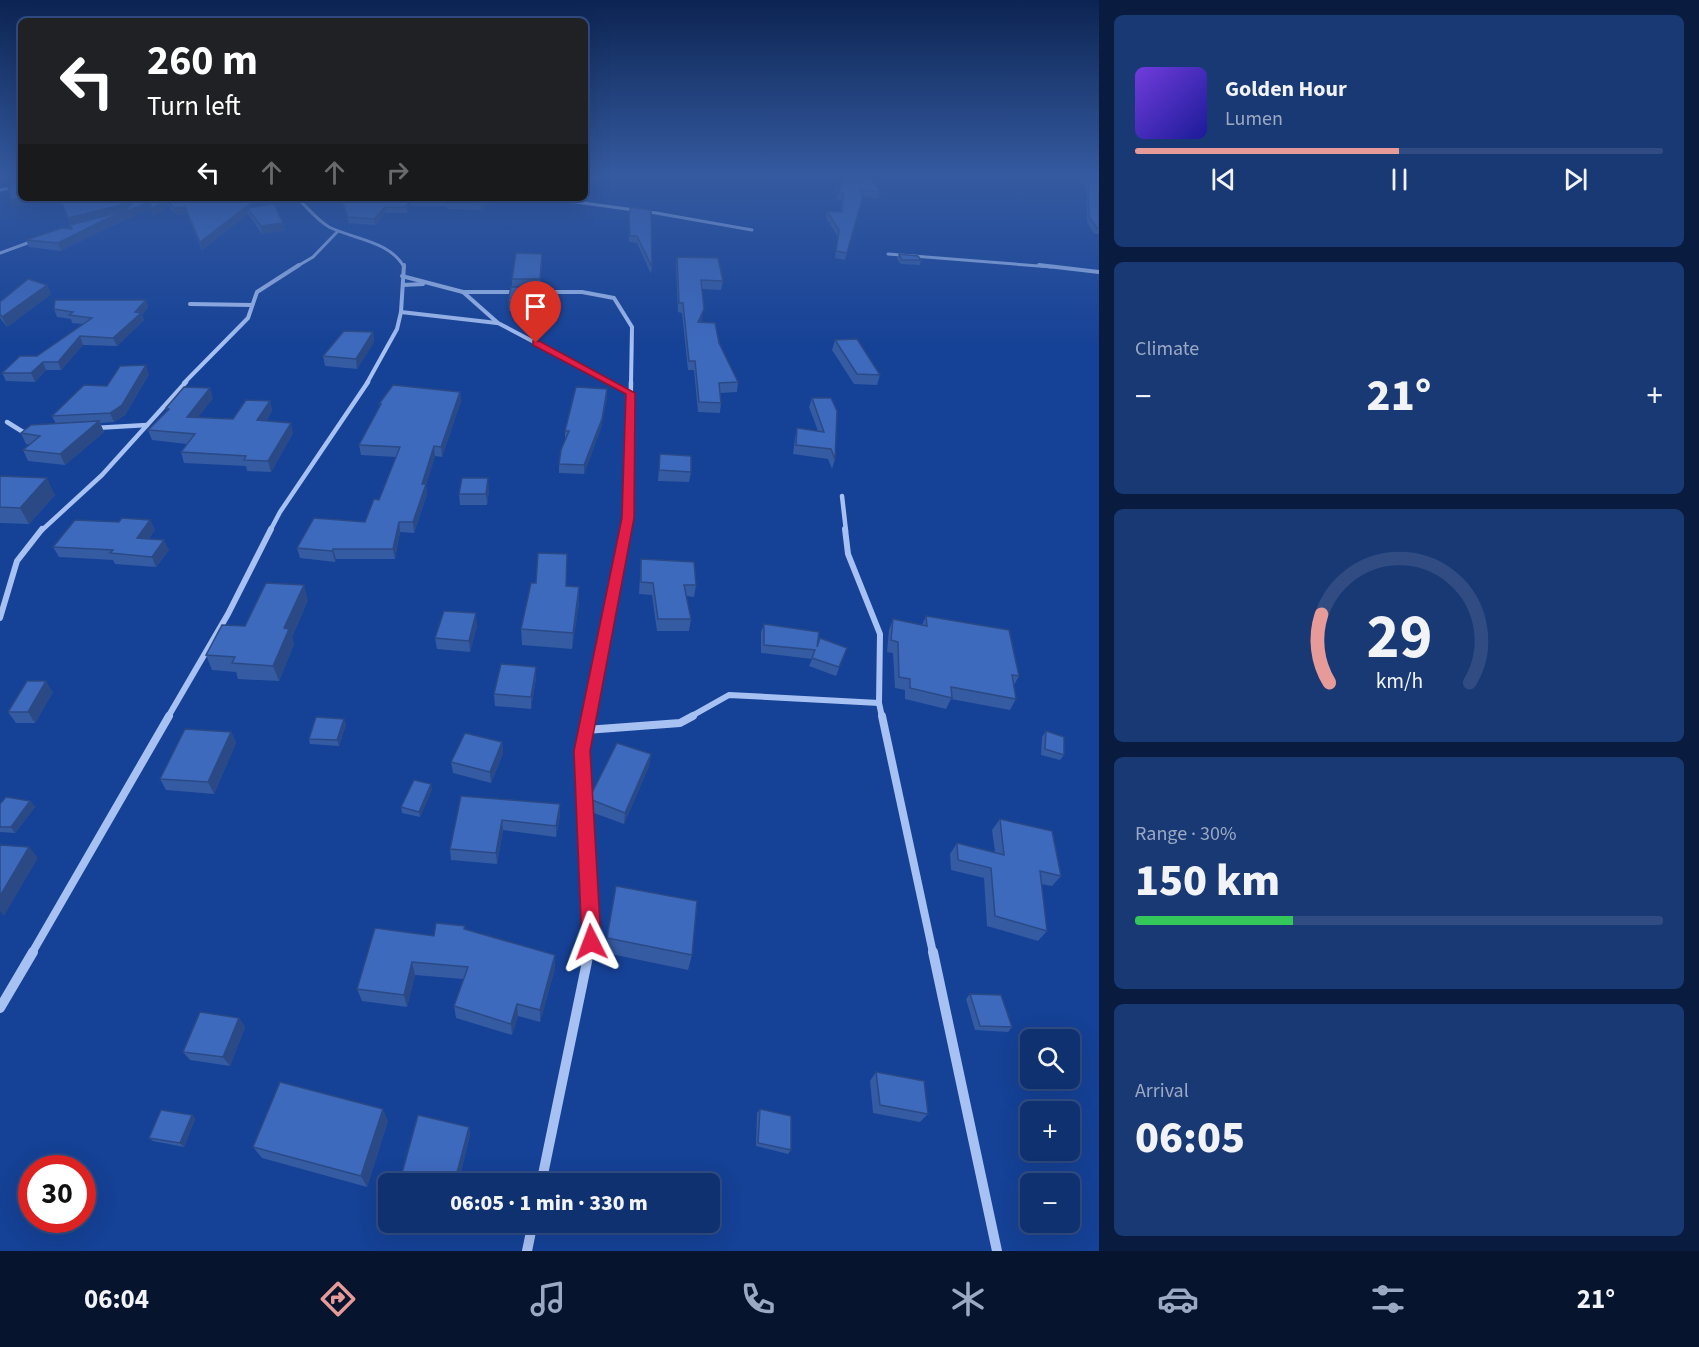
<!DOCTYPE html>
<html lang="en">
<head>
<meta charset="utf-8">
<style>
	:root { --surface:#103170; --page:#193975; --text:#f1f3f6; --muted:#9ca9c3; --line:#304c83; --accent:#e69b98 }
	body { margin:0; font-family:"Source Sans 3",sans-serif; background:var(--page); color:var(--text); height:100vh; display:flex; flex-direction:column; font-size:22px; white-space:nowrap }
	* { box-sizing:border-box; margin:0 }
	p { font-size:20px; color:var(--muted) }
	.icon { flex:none; width:33px; height:33px; fill:none; stroke:currentColor; stroke-width:2; stroke-linecap:round; stroke-linejoin:round }
	.map { position:relative; flex:1; overflow:hidden }
	.details { display:flex; flex-direction:column; gap:15px; padding:15px; background:#091b3e; width:600px }
	.details>* { flex:none }
	.top-card { position:absolute; left:18px; top:18px; width:570px; height:183px; border-radius:9px; box-shadow:0 6px 24px #0002,0 0 0 2px var(--line); background:#202124; color:#fff; overflow:hidden }
	.fabs { position:absolute; left:1020px; top:1029px; display:grid; gap:12px }
	.fabs a { display:grid; place-items:center; width:60px; height:60px; border-radius:9px; background:var(--surface); box-shadow:0 6px 24px #0002,0 0 0 2px var(--line); font-size:30px }
	.speed { position:absolute; left:18px; top:1155px; display:flex; gap:12px; font-size:30px; font-weight:700; text-align:center }
	.speed>* { display:grid; place-content:center; width:78px; height:78px; border-radius:50%; background:var(--surface); box-shadow:0 6px 24px #0002,0 0 0 2px var(--line); line-height:1 }
	.speed .limit { border:9px solid #d22; background:#fff; color:#111 }
	.pin { position:absolute; display:grid; place-items:center; width:51px; height:51px; color:#fff; margin:-62px -26px; border-radius:50% 50% 50% 0; rotate:-45deg; box-shadow:0 0 6px #0007 }
	.pin .icon { rotate:45deg }
	.me { position:absolute; width:66px; margin:-33px; rotate:357deg; stroke-linejoin:round; filter:drop-shadow(0 0 4px #0008) }
	.turn { display:flex; align-items:center; gap:21px; height:126px; padding:0 30px; font-size:27px }
	.turn .icon { width:78px; height:78px; stroke-width:2.5 }
	.turn b { display:block; font-size:42px; line-height:51px }
	.lanes { display:flex; align-items:center; height:57px; padding:0 30px; background:#0003; justify-content:center; gap:30px; direction:ltr }
	.lanes .off { opacity:.35 }
	.big { font-size:45px; font-weight:800; line-height:1.1 }
	.details .widget { flex:1; display:flex; flex-direction:column; justify-content:center; gap:9px; min-width:0; padding:0 21px; border-radius:9px; background:var(--page) }
	.details .dial { align-items:center; gap:0 }
	.dial svg { height:156px; overflow:visible; fill:none; stroke:var(--line); stroke-width:7; stroke-linecap:round; text-anchor:middle }
	.dial text { fill:var(--text); stroke:none }
	.song { display:flex; align-items:center; gap:18px }
	.cover { width:72px; height:72px; border-radius:9px; background:linear-gradient(135deg,hsl(260 70% 55%),hsl(240 70% 35%)) }
	.played { height:6px; border-radius:3px; background:linear-gradient(90deg,var(--accent) 50%,var(--line) 50%) }
	.keys { display:flex; justify-content:space-around; direction:ltr }
	.heat { display:flex; justify-content:space-between; align-items:center; font-size:33px; direction:ltr }
	.charge { height:9px; border-radius:4px; background:linear-gradient(90deg,#34c759 30%,var(--line) 0) }
	.trip { position:absolute; left:378px; top:1173px; width:342px; height:60px; border-radius:9px; background:var(--surface); box-shadow:0 6px 24px #0002,0 0 0 2px var(--line); font-weight:800; line-height:60px; text-align:center }
	.dock { display:flex; height:96px; justify-content:space-around; align-items:center; background:#06142d; color:var(--muted) }
	.dock .icon { width:42px; height:42px }
	.dock .current { color:var(--accent) }
	.dock b { font-size:27px; color:var(--text) }
	main { display:flex; flex:1; min-height:0 }
	.map>svg:first-child { display:block }
	.lines { fill:none; stroke-linecap:round; stroke-linejoin:round }
	.minor-far5 { stroke:#a7c1f2; stroke-width:3 }
	.minor-far4 { stroke:#a7c1f2; stroke-width:4 }
	.minor-far3 { stroke:#a7c1f2; stroke-width:4.5 }
	.minor-far2 { stroke:#a7c1f2; stroke-width:6 }
	.minor-far1 { stroke:#a7c1f2; stroke-width:8 }
	.minor { stroke:#a7c1f2; stroke-width:10 }
	.wall { fill:#355ba3 }
	.shaded-wall { fill:#2b4a85 }
	.building { fill:#3e6abe; stroke:#2b4a85; stroke-width:1.5 }
	.route { fill:#e11d48; stroke:#92132f; stroke-width:1.5 }
</style>
</head>
<body>
<main>
<div class="map">
<svg width="1099" height="1251" viewBox="0 0 1099 1251">
	<rect width="100%" height="100%" fill="#154196"/>
	<g class="lines">
		<g class="minor-far5">
			<polyline points="0,190 21,186"/>
			<path d="M297,198C307,207 317,220 329,227C353,239 390,241 404,267"/>
			<polyline points="547,198 656,213 752,230"/>
			<polyline points="0,253 33,241"/>
			<polyline points="888,254 1052,267"/>
			<polyline points="296,267 313,257 338,231"/>
		</g>
		<g class="minor-far4">
			<polyline points="1039,265 1099,272"/>
			<polyline points="402,276 463,292 518,292"/>
			<polyline points="403,285 423,284"/>
			<polyline points="463,292 498,323 612,383"/>
			<polyline points="531,292 582,292 614,298 632,327 631,383"/>
			<polyline points="190,304 252,305"/>
			<polyline points="401,312 497,323"/>
			<polyline points="184,383 248,318 257,292 299,265"/>
			<polyline points="367,383 397,329 401,312 404,265"/>
		</g>
		<g class="minor-far3">
			<polyline points="609,382 630,393"/>
			<polyline points="7,422 23,432 31,431"/>
			<polyline points="95,428 147,425"/>
			<polyline points="842,496 846,531"/>
			<polyline points="41,531 102,475 186,382"/>
			<polyline points="270,531 280,512 368,382"/>
			<polyline points="625,531 628,518 631,382"/>
		</g>
		<g class="minor-far2">
			<polyline points="845,529 848,554 880,634 879,703 882,717"/>
			<polyline points="0,618 17,561 42,529"/>
			<polyline points="168,717 228,614 271,529"/>
			<polyline points="589,717 626,529"/>
			<polyline points="690,717 729,695 879,703"/>
		</g>
		<g class="minor-far1">
			<polyline points="882,716 933,953"/>
			<polyline points="586,730 680,723 693,716"/>
			<polyline points="32,953 169,716"/>
			<polyline points="589,953 591,942 582,751 589,716"/>
		</g>
		<g class="minor">
			<polyline points="933,952 997,1251"/>
			<polyline points="0,1008 33,952"/>
			<polyline points="541,1184 589,952"/>
			<polyline points="527,1251 533,1222"/>
		</g>
	</g>
	<g class="wall">
		<polygon points="585,174 633,174 631,175 589,187 585,185"/>
		<polygon points="845,174 880,192 878,199 863,197 845,260 835,258 838,237 826,218 827,211 841,212 841,200 836,199"/>
		<polygon points="1071,174 1099,174 1099,234 1094,234 1087,222 1086,187"/>
		<polygon points="60,198 244,198 252,207 283,223 285,230 262,234 248,214 202,250 187,214 176,215 168,206 153,216 151,209 109,227 61,251 29,247 26,240 72,229"/>
		<polygon points="340,198 498,198 481,210 447,209 447,206 410,206 407,213 385,213 375,225 349,223"/>
		<polygon points="629,213 652,267 651,274 637,243 629,242"/>
		<polygon points="899,254 921,260 920,265 901,264 897,259"/>
		<polygon points="677,257 723,281 721,290 702,289 702,318 701,323 719,343 738,382 737,392 720,393 721,403 720,413 698,412 694,370 688,370 682,313 678,312 676,266"/>
		<polygon points="542,262 540,288 539,288 536,329 524,312 509,311 508,302 512,287 512,279"/>
		<polygon points="47,285 51,294 7,327 0,318 0,302"/>
		<polygon points="146,300 148,307 142,315 144,320 117,346 83,345 61,370 46,370 35,382 6,381 2,373 37,356 83,324 72,323 71,319 57,317 54,309"/>
		<polygon points="373,332 374,342 357,369 325,366 323,356"/>
		<polygon points="835,340 880,375 877,385 854,384 832,350"/>
		<polygon points="149,374 125,415 114,422 100,423 104,432 65,465 28,461 23,450 30,445 26,444 21,433 56,424 52,416 107,386"/>
		<polygon points="460,392 461,401 442,457 435,456 426,485 427,494 414,533 400,532 395,559 336,559 335,562 300,558 297,548 365,522 379,500 396,457 361,455 359,445 380,407 379,404"/>
		<polygon points="607,397 601,428 584,474 559,473 559,464 565,439 565,431"/>
		<polygon points="213,398 198,417 233,419 270,401 272,411 266,421 293,433 271,472 247,471 246,466 184,463 181,452 187,444 152,440 148,430 167,411 166,408"/>
		<polygon points="812,398 835,459 832,469 828,459 793,454 795,438 797,428 818,431 809,407"/>
		<polygon points="660,454 691,472 689,482 658,481"/>
		<polygon points="0,476 55,495 29,524 0,523"/>
		<polygon points="489,489 487,505 460,505 459,494"/>
		<polygon points="150,520 155,530 149,538 169,550 156,567 115,564 113,560 59,557 53,547 119,522"/>
		<polygon points="641,559 696,585 694,597 686,596 691,619 689,631 657,631 652,595 639,594"/>
		<polygon points="566,586 579,587 579,603 572,649 522,645 521,629"/>
		<polygon points="308,600 292,637 294,644 279,681 238,679 236,672 212,670 206,655 245,626"/>
		<polygon points="926,616 1019,676 1014,685 1016,699 1010,710 951,699 946,709 905,699 905,690 895,688 893,653 887,652 889,630 893,619 922,625"/>
		<polygon points="764,624 817,647 847,648 836,676 809,666 812,659 761,653 761,632"/>
		<polygon points="477,625 470,652 437,649 435,638"/>
		<polygon points="536,667 536,678 531,709 495,706 494,694"/>
		<polygon points="53,692 35,723 16,723 8,712"/>
		<polygon points="346,724 339,746 310,744 309,739"/>
		<polygon points="1046,731 1064,755 1060,760 1041,755 1042,737"/>
		<polygon points="231,732 236,743 214,794 166,790 160,779"/>
		<polygon points="502,742 503,753 491,783 453,773 451,762"/>
		<polygon points="651,754 649,766 624,824 591,812 591,795"/>
		<polygon points="432,789 420,817 402,813 401,807"/>
		<polygon points="461,796 560,815 556,837 503,830 497,864 451,860 450,849"/>
		<polygon points="30,801 35,807 15,833 0,832 0,804"/>
		<polygon points="1000,819 1061,876 1052,886 1041,884 1047,931 1038,941 987,926 984,878 951,870 950,854 957,843 995,852 992,830"/>
		<polygon points="465,930 555,968 540,1022 518,1016 512,1035 456,1018 454,1006 463,979 415,975 407,1007 362,1001 357,989 434,936"/>
		<polygon points="607,938 692,955 688,970 606,953"/>
		<polygon points="970,994 1012,1027 1008,1032 975,1030 966,999"/>
		<polygon points="239,1018 245,1027 230,1066 190,1060 183,1052"/>
		<polygon points="876,1072 928,1114 920,1122 873,1113 870,1081"/>
		<polygon points="760,1109 791,1150 788,1154 756,1146 757,1113"/>
		<polygon points="192,1115 195,1119 184,1147 153,1141 149,1138"/>
		<polygon points="388,1121 367,1187 262,1158 253,1147"/>
		<polygon points="469,1127 470,1135 458,1184 404,1184 401,1177"/>
	</g>
	<g class="shaded-wall">
		<polygon points="622,174 633,174 631,175 589,187 589,183"/>
		<polygon points="19,176 21,182 0,186 0,179"/>
		<polygon points="21,198 59,198 12,207 10,200"/>
		<polygon points="127,198 137,198 124,212 70,225 68,218"/>
		<polygon points="490,198 498,198 481,210 481,204"/>
		<polygon points="166,199 168,206 153,216 151,209 109,227 61,251 58,243 106,219 150,202"/>
		<polygon points="410,200 410,206 407,213 406,207"/>
		<polygon points="251,203 253,211 247,208 248,214 202,250 200,242"/>
		<polygon points="185,207 187,214 176,215 174,208"/>
		<polygon points="385,207 385,213 375,225 374,219"/>
		<polygon points="283,223 285,230 262,234 261,226"/>
		<polygon points="47,285 51,294 7,327 2,317"/>
		<polygon points="539,287 539,296 536,329 536,320"/>
		<polygon points="146,300 148,307 142,315 144,320 117,346 113,338"/>
		<polygon points="704,309 702,318 697,332 698,322"/>
		<polygon points="373,332 374,342 357,369 356,359"/>
		<polygon points="80,336 83,345 61,370 58,362"/>
		<polygon points="43,362 46,370 35,382 31,373"/>
		<polygon points="146,365 149,374 125,415 114,422 110,413"/>
		<polygon points="210,388 213,398 191,427 187,417"/>
		<polygon points="607,389 607,397 601,428 584,474 584,465"/>
		<polygon points="460,392 461,401 442,457 441,447"/>
		<polygon points="270,401 272,411 260,430 257,420"/>
		<polygon points="99,421 104,432 65,465 60,454"/>
		<polygon points="291,423 293,433 271,472 268,461"/>
		<polygon points="434,446 435,456 426,485 427,494 414,533 413,522 422,484"/>
		<polygon points="47,478 55,495 29,524 20,508"/>
		<polygon points="488,478 489,489 487,505 486,494"/>
		<polygon points="150,520 155,530 142,548 137,538"/>
		<polygon points="399,522 400,532 395,559 393,549"/>
		<polygon points="164,540 169,550 156,567 152,557"/>
		<polygon points="333,549 336,559 335,562 332,551"/>
		<polygon points="304,585 308,600 292,637 294,644 279,681 273,666 284,628"/>
		<polygon points="579,587 579,603 572,649 573,633"/>
		<polygon points="476,613 477,625 470,652 469,641"/>
		<polygon points="536,667 536,678 531,709 531,697"/>
		<polygon points="46,681 53,692 35,723 28,712"/>
		<polygon points="344,719 346,724 339,746 337,740"/>
		<polygon points="231,732 236,743 214,794 208,782"/>
		<polygon points="502,742 503,753 491,783 490,772"/>
		<polygon points="651,754 649,766 624,824 625,813"/>
		<polygon points="431,784 432,789 420,817 419,812"/>
		<polygon points="30,801 35,807 15,833 11,827"/>
		<polygon points="560,804 560,815 556,837 556,826"/>
		<polygon points="502,820 503,830 497,864 496,853"/>
		<polygon points="29,847 38,858 4,916 0,911 0,896"/>
		<polygon points="555,955 555,968 540,1022 540,1010"/>
		<polygon points="412,962 415,975 407,1007 404,995"/>
		<polygon points="517,1004 518,1016 512,1035 511,1024"/>
		<polygon points="239,1018 245,1027 230,1066 223,1057"/>
		<polygon points="383,1109 388,1121 367,1187 361,1176"/>
		<polygon points="192,1115 195,1119 184,1147 180,1143"/>
		<polygon points="469,1127 470,1135 458,1184 454,1184"/>
	</g>
	<g class="building">
		<polygon points="0,174 21,174 21,178 19,176 0,179"/>
		<polygon points="585,174 622,174 589,183 585,181"/>
		<polygon points="845,174 869,174 880,192 860,190 863,196 847,253 836,251 839,230 827,211 842,212 843,193 838,193"/>
		<polygon points="1079,174 1099,174 1099,228 1097,228 1089,217 1088,181"/>
		<polygon points="21,181 21,198 10,200 8,185 20,182"/>
		<polygon points="60,198 127,198 121,205 68,218"/>
		<polygon points="136,198 244,198 251,203 200,242 185,207 174,208 166,199 151,209 150,202 106,219 58,243 26,240 62,228 72,229 70,225 125,211"/>
		<polygon points="341,198 490,198 481,204 447,203 448,201 410,200 406,207 385,207 374,219 348,217"/>
		<polygon points="274,204 283,223 261,226 247,208"/>
		<polygon points="631,207 651,210 652,267 637,236 630,236 629,213"/>
		<polygon points="516,253 542,254 540,279 512,279"/>
		<polygon points="899,254 918,256 921,260 902,260"/>
		<polygon points="677,257 718,258 723,281 701,280 704,309 698,322 715,323 719,343 738,382 719,383 721,403 699,402 695,361 689,361 683,303 679,303"/>
		<polygon points="28,279 47,285 2,317 0,314 0,302"/>
		<polygon points="511,287 539,287 536,320 524,303 508,302"/>
		<polygon points="55,300 146,300 135,312 141,313 113,338 80,336 58,362 43,362 31,373 2,373 20,356 37,356 92,318 69,315 73,312 54,309"/>
		<polygon points="344,331 373,332 356,359 323,356"/>
		<polygon points="857,339 880,375 857,374 835,340"/>
		<polygon points="146,365 122,405 110,413 52,416 84,385 107,386 120,366"/>
		<polygon points="393,385 460,392 441,447 434,446 422,484 426,484 413,522 399,522 393,549 333,549 332,551 297,548 314,518 365,522 374,499 379,500 400,447 359,445 381,404 379,404"/>
		<polygon points="184,387 210,388 187,417 233,419 246,400 270,401 257,420 291,423 268,461 244,460 246,456 181,452 195,434 148,430 169,409 166,408"/>
		<polygon points="576,387 607,389 602,419 584,465 559,464 561,450 569,431 565,431"/>
		<polygon points="812,398 831,398 837,411 835,459 831,449 796,445 797,428 824,432"/>
		<polygon points="99,421 60,454 23,450 40,436 21,433 31,425"/>
		<polygon points="660,454 691,456 691,472 659,470"/>
		<polygon points="0,476 47,478 20,508 0,507"/>
		<polygon points="462,478 488,478 486,494 459,494"/>
		<polygon points="122,518 150,520 137,538 164,540 152,557 110,553 113,550 53,547 75,520 119,522"/>
		<polygon points="538,553 567,554 566,586 579,587 573,633 521,629 531,583 536,583"/>
		<polygon points="641,559 694,562 696,585 684,585 691,619 658,619 653,583 641,582"/>
		<polygon points="266,583 304,585 284,628 289,629 273,666 232,663 235,657 206,655 222,625 245,626"/>
		<polygon points="444,611 476,613 469,641 435,638"/>
		<polygon points="926,616 1009,630 1019,676 1012,675 1016,699 951,687 952,698 910,688 910,679 899,677 898,642 891,640 893,619 927,626"/>
		<polygon points="764,624 819,632 817,647 820,638 847,648 839,667 812,658 815,650 764,645"/>
		<polygon points="501,664 536,667 531,697 494,694"/>
		<polygon points="27,681 46,681 28,712 8,712"/>
		<polygon points="316,717 344,719 337,740 309,739"/>
		<polygon points="185,729 231,732 208,782 160,779"/>
		<polygon points="1046,731 1064,737 1064,755 1045,749"/>
		<polygon points="465,733 502,742 490,772 451,762"/>
		<polygon points="617,743 651,754 625,813 592,800 591,795"/>
		<polygon points="414,780 431,784 419,812 401,807"/>
		<polygon points="461,796 560,804 556,826 502,820 496,853 450,849"/>
		<polygon points="6,797 30,801 11,827 0,827 0,804"/>
		<polygon points="1000,819 1052,831 1061,876 1040,871 1047,931 995,916 991,868 958,860 957,843 1004,855"/>
		<polygon points="0,845 29,847 0,896"/>
		<polygon points="616,886 697,901 692,955 607,938"/>
		<polygon points="436,923 465,926 464,929 555,955 540,1010 517,1004 511,1024 454,1006 468,967 412,962 404,995 357,989 375,928 434,936"/>
		<polygon points="970,994 1001,995 1012,1027 980,1026"/>
		<polygon points="200,1012 239,1018 223,1057 183,1052"/>
		<polygon points="876,1072 924,1081 928,1114 880,1105"/>
		<polygon points="280,1082 383,1109 361,1176 253,1147"/>
		<polygon points="760,1109 791,1116 791,1150 758,1143"/>
		<polygon points="161,1110 192,1115 180,1143 149,1138"/>
		<polygon points="418,1115 469,1127 454,1184 426,1184 401,1177"/>
	</g>
	<linearGradient id="sky" x2="0" y2="1"><stop stop-color="#0c2452"/><stop offset="0.5" stop-color="#355aa0"/><stop offset="1" stop-color="#355aa0" stop-opacity="0"/></linearGradient>
	<rect width="1099" height="349" fill="url(#sky)"/>
	<polygon class="route" points="533,341 539,341 635,393 634,518 590,751 601,942 598,948 591,951 584,948 582,942 574,751 622,518 626,394 533,345"/>
</svg>
<div class="fabs">
<a><svg class="icon" aria-label="search" viewBox="0 0 24 24"><circle cx="10" cy="10" r="6"/><path d="M15 15l6 6"/></svg></a>
<a>+</a>
<a>−</a>
</div>
<div class="speed"><div class="limit">30</div></div>
<div class="pin" style="left:536px;top:343px;background:#d93025"><svg class="icon" aria-label="arrive" viewBox="0 0 24 24"><path d="M6 21V4h12l-3 4 3 4H6"/></svg></div>
<svg class="me" style="left:591px;top:942px" viewBox="-20 -20 40 40"><path d="M0-17L14 15 0 8-14 15z" fill="#e11d48" stroke="#fff" stroke-width="4"/></svg>
<div class="trip">06:05 · 1 min · 330 m</div>
<div class="top-card">
<div class="turn"><svg class="icon" aria-label="left" viewBox="0 0 24 24"><path d="M17 20v-9H6M10 6l-5 5 5 5"/></svg><div><b>260 m</b>Turn left</div></div>
<div class="lanes"><svg class="icon" aria-label="left" viewBox="0 0 24 24"><path d="M17 20v-9H6M10 6l-5 5 5 5"/></svg><svg class="icon off" aria-label="ahead" viewBox="0 0 24 24"><path d="M12 20V5M6 11l6-6 6 6"/></svg><svg class="icon off" aria-label="ahead" viewBox="0 0 24 24"><path d="M12 20V5M6 11l6-6 6 6"/></svg><svg class="icon off" aria-label="right" viewBox="0 0 24 24"><path d="M7 20v-9h11M14 6l5 5-5 5"/></svg></div>
</div>
</div>
<section class="details">
<div class="widget">
<div class="song"><i class="cover"></i><div><b>Golden Hour</b><p>Lumen</p></div></div>
<div class="played"></div>
<div class="keys"><svg class="icon" aria-label="previous" viewBox="0 0 24 24"><path d="M18 5L8 12l10 7zM5 5v14"/></svg><svg class="icon" aria-label="pause" viewBox="0 0 24 24"><path d="M8 5v14M16 5v14"/></svg><svg class="icon" aria-label="next" viewBox="0 0 24 24"><path d="M6 5l10 7-10 7zM19 5v14"/></svg></div>
</div>
<div class="widget"><p>Climate</p>
<div class="heat"><a>−</a><b class="big">21°</b><a>+</a></div>
</div>
<div class="widget dial"><svg viewBox="0 0 100 80">
<path d="M14 69A42 42 0 1 1 86 69"/>
<path d="M14 69A42 42 0 0 1 10 34" stroke="#e69b98"/>
<text x="50" y="56" font-size="32" font-weight="700">29</text>
<text x="50" y="72" font-size="11">km/h</text>
</svg></div>
<div class="widget"><p>Range · 30%</p><b class="big">150 km</b><div class="charge"></div></div>
<div class="widget"><p>Arrival</p><b class="big">06:05</b></div>
</section>
</main>
<nav class="dock">
<b>06:04</b>
<svg class="icon current" aria-label="directions" viewBox="0 0 24 24"><path d="M12 3l9 9-9 9-9-9zM9 14v-3h6M13 9l2 2-2 2"/></svg>
<svg class="icon" aria-label="music" viewBox="0 0 24 24"><path d="M9 18V5l10-2v13"/><circle cx="6" cy="18" r="3"/><circle cx="16" cy="16" r="3"/></svg>
<svg class="icon" aria-label="phone" viewBox="0 0 24 24"><path d="M5 4h4l2 5-3 2q2 4 5 5l2-3 5 2v4C11 20 4 13 5 4z"/></svg>
<svg class="icon" aria-label="climate" viewBox="0 0 24 24"><path d="M12 3v18M4 7l16 10M4 17L20 7"/></svg>
<svg class="icon" aria-label="car" viewBox="0 0 24 24"><path d="M5 17H2v-5l4-1 3-4h7l3 4 3 1v5h-3M9 17h6M6 11h13"/><circle cx="7" cy="17" r="2"/><circle cx="17" cy="17" r="2"/></svg>
<svg class="icon" aria-label="filters" viewBox="0 0 24 24"><path d="M4 7h16M4 17h16"/><circle cx="9" cy="7" r="2"/><circle cx="15" cy="17" r="2"/></svg>
<b>21°</b>
</nav>
</body>
</html>
